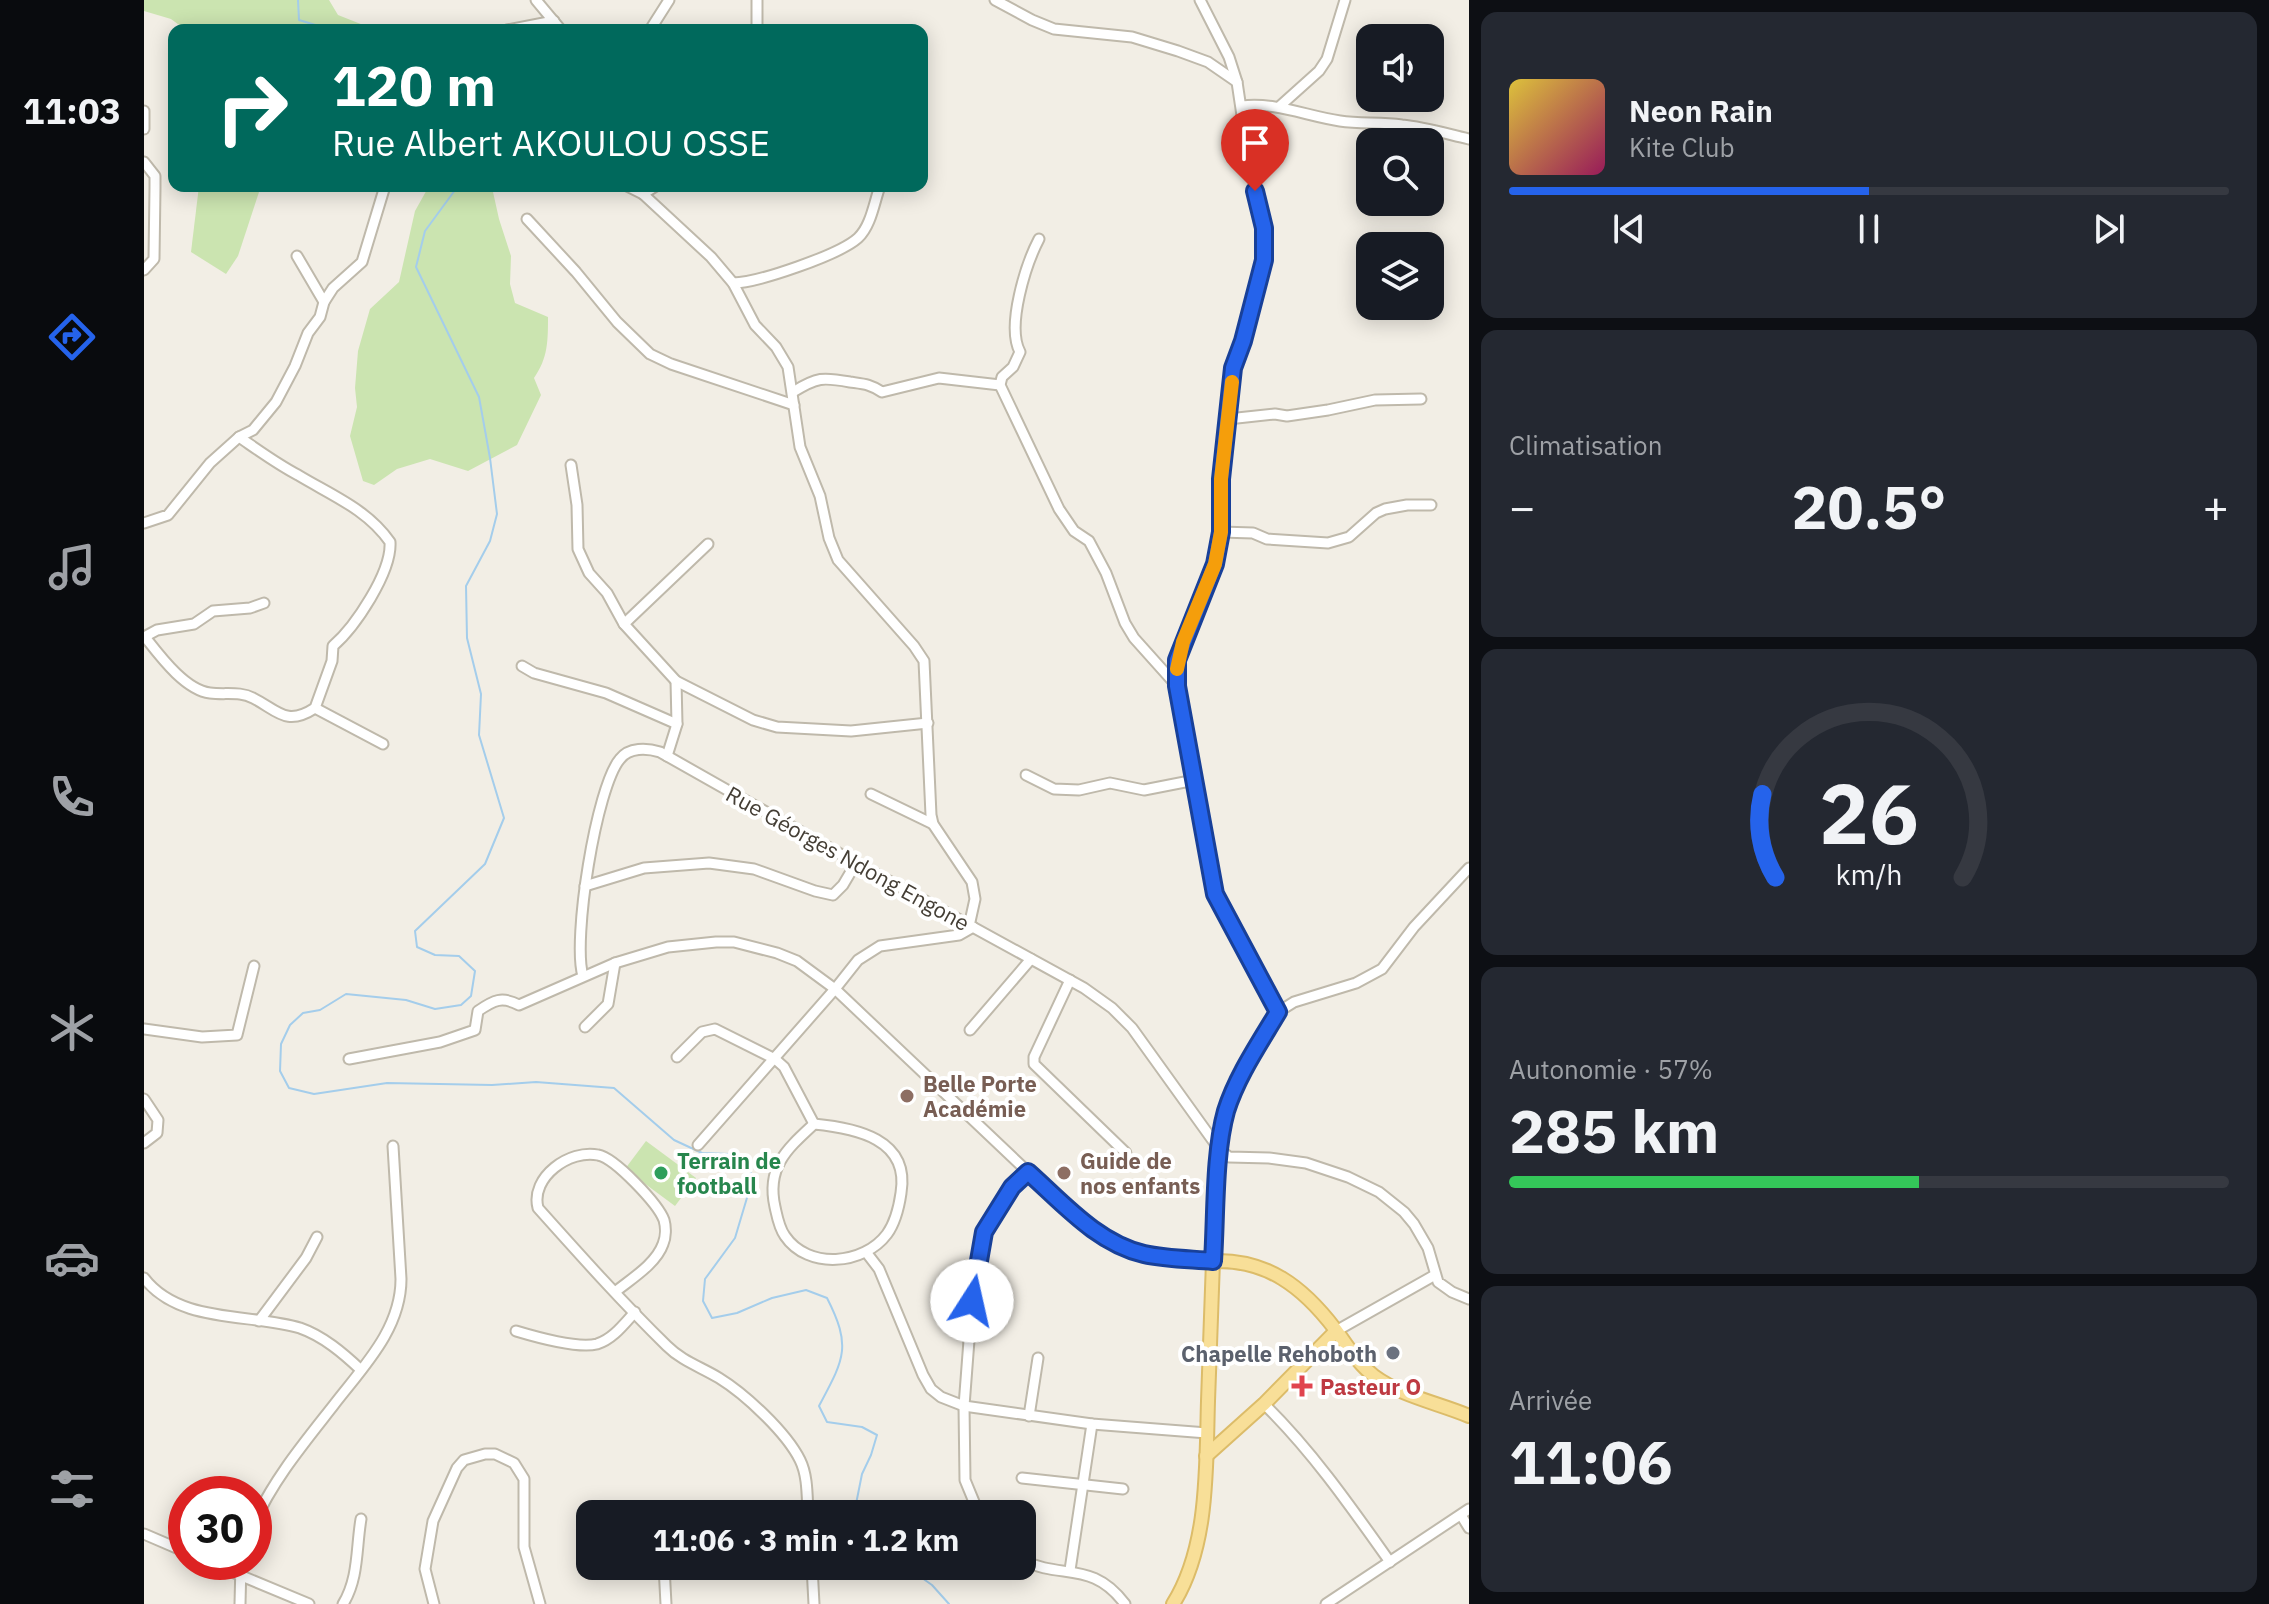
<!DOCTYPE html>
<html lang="fr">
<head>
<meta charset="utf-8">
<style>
	:root { --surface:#171b24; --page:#242831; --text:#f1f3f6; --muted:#9ea1a6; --line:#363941; --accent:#2563eb }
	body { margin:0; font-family:"IBM Plex Sans",sans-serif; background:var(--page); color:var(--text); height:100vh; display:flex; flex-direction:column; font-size:30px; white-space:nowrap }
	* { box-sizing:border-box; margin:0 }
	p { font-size:26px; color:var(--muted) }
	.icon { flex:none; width:44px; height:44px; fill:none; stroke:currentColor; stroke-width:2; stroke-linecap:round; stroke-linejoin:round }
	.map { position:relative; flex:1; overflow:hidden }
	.details { display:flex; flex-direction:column; gap:12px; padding:12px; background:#0d0f14; width:800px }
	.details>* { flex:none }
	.banner { position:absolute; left:24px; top:24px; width:760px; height:168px; border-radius:16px; box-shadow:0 4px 20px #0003; background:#00695c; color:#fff; overflow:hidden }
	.controls { position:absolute; left:1212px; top:24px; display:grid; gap:16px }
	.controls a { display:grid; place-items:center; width:88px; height:88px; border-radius:16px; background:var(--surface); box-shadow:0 4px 20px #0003; font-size:40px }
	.speed { position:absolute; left:24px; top:1476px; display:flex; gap:16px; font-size:40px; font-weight:700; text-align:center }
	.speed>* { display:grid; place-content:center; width:104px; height:104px; border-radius:50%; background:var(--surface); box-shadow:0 4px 20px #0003; line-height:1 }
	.speed .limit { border:12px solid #d22; background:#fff; color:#111 }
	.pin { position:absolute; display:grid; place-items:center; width:68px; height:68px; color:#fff; margin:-82px -34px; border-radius:50% 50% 50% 0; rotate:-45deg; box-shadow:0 0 8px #0007 }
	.pin .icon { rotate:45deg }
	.me { position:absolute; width:88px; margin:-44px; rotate:10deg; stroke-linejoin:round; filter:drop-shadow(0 0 6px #0008) }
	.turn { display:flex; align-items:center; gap:28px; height:168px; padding:0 32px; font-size:36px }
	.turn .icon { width:104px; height:104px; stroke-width:2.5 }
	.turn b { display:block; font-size:56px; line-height:68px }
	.big { font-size:60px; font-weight:700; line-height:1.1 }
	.details .tile { flex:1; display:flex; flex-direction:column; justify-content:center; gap:12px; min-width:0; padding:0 28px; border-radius:16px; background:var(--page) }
	.details .dial { align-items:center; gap:0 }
	.dial svg { height:208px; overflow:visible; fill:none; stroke:var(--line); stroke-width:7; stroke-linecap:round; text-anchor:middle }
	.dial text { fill:var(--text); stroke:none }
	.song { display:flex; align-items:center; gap:24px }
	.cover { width:96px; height:96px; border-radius:12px; background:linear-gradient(135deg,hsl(50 70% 55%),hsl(330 70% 35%)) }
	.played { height:8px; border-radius:4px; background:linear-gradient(90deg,var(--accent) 50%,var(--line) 50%) }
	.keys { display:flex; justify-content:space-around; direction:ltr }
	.heat { display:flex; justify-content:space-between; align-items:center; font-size:44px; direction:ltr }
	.charge { height:12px; border-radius:6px; background:linear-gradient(90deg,#34c759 57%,var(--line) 0) }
	.trip { position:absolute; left:432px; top:1500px; width:460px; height:80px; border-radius:16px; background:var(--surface); box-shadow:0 4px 20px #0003; font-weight:700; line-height:80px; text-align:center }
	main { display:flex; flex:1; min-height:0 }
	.menu { display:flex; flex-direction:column; width:144px; justify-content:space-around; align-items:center; background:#090b0e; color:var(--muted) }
	.menu .icon { width:56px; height:56px }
	.menu .on { color:var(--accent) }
	.menu b { font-size:36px; color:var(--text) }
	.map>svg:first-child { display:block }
	.green { fill:#cbe4b0 }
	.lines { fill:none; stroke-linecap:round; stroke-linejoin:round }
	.stream { stroke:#a4cdeb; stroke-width:2 }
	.minor-casing { stroke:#bfb9ab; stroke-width:13 }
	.major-casing { stroke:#dcbc69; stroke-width:16 }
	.minor { stroke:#fff; stroke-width:9 }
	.major { stroke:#f8df98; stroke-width:12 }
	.route-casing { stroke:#184099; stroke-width:20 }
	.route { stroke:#2563eb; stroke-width:14 }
	.slow { stroke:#f59e0b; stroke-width:14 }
	.education-dot { fill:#8d6e63; stroke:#fff; stroke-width:3 }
	.leisure-dot { fill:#2e9e5b; stroke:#fff; stroke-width:3 }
	.worship-dot { fill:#6b7280; stroke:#fff; stroke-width:3 }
	.health-dot { fill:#e0444e; stroke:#fff; stroke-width:3 }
	.labels { text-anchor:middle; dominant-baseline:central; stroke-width:8; stroke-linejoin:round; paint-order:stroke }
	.street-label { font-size:22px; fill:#443e35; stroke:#fff }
	.education-label { font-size:22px; font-weight:bold; fill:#785e54; stroke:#fff; text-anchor:start }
	.leisure-label { font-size:22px; font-weight:bold; fill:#27864d; stroke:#fff; text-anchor:start }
	.worship-label { font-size:22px; font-weight:bold; fill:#5b616d; stroke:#fff; text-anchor:end }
	.health-label { font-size:22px; font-weight:bold; fill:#be3a42; stroke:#fff; text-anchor:start }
</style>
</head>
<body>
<main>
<nav class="menu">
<b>11:03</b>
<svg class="icon on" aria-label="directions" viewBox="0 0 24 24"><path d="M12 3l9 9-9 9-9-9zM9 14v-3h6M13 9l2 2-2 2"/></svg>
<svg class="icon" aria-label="music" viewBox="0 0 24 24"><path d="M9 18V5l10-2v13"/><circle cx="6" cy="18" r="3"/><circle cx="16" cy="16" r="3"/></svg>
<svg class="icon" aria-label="phone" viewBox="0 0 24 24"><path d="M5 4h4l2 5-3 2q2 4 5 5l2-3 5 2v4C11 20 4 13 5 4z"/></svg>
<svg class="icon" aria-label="climate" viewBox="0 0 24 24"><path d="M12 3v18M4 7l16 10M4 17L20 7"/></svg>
<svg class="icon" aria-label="car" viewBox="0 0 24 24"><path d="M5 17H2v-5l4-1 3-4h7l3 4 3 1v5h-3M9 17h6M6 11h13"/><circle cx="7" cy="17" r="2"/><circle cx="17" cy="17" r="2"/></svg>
<svg class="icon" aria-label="filters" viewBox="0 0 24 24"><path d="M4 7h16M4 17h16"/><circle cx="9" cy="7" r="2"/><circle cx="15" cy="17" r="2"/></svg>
</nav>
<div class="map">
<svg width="1325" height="1604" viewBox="0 0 1325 1604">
	<rect width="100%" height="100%" fill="#f2eee5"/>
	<g class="green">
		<polygon points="0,0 185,0 194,15 232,30 42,30 27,19 0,11"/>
		<polygon points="55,186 117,186 94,256 82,274 47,252"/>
		<path d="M285,186H352L349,192L355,219L367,256L366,284L371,303L404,317C404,341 404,358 390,378L397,395L373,445L324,471L286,459L253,469L230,485L219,481L206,436L213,407L211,388L214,351L226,309L255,282L271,211Z"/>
		<polygon points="502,1141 552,1178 531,1206 481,1169"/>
	</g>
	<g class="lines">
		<g class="stream">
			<polyline points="154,0 155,20 188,30"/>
			<path d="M314,186L281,231L272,267L335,397L346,458L353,514L346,541L322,586L323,638L337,694L335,735L360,818L341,864L271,931L273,947L291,955L315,956L331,971L327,996L317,1005L291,1009L262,1000L202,994L176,1010L159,1013L146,1025L137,1044L136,1071L145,1088L170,1094L243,1083L348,1085L392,1082L470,1088L530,1140L558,1153L585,1154L605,1164L608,1181L591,1238L561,1279L559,1301L568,1318L593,1313L628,1298L662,1290L683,1298C708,1347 700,1359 675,1406L683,1422L718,1427L733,1435L727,1455L718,1474L711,1509L712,1514"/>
			<polyline points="761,1566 788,1585 805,1604"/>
		</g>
		<g class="minor-casing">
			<g id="minor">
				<polyline points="392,0 417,30"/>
				<polyline points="613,0 613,30"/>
				<polyline points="851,0 888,20 910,29 988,37 1034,51 1064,62 1093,82"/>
				<polyline points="1056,0 1085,57 1093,82 1103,149 1120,228 1121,245 1120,260 1099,341 1089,368 1077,479 1077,532 1071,564 1033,660 1033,686 1071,894 1134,1012"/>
				<polyline points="363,30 410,21"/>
				<polyline points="506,30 525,0"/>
				<path d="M1098,106C1132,102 1162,116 1196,121C1216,124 1237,122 1258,125C1280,127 1303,134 1325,139"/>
				<polyline points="1136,106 1175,71 1183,59 1201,0"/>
				<polyline points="0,111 0,129"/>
				<polyline points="0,162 11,176 11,188 10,259 0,270"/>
				<polyline points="483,186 499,194 567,257 589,283 611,325 632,347 644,367 656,447 676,496 685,538 694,560 770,646 780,661 787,815 789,824 828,882 831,899 825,926"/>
				<polyline points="499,194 512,186"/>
				<polyline points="383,219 432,272 473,322 506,354 527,364 650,405"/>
				<path d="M895,239C882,264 862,326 876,352L869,367L858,377L856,385L915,509L930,531L945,541L962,573L981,623L990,638L1033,686"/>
				<path d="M589,283C613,283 695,255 714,238C727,226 730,203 736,186"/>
				<polyline points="180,302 189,288 218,262 241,186"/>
				<path d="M649,392C673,377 679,377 706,382C720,384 726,384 738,392L795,378L856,385"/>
				<polyline points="1084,419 1131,414 1143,416 1184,410 1231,400 1277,399"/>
				<polyline points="427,465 433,505 434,549 445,573 463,593 480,624 532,681 609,720 633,727 707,731 784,723"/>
				<polyline points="0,523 24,515 66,463 95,437 109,430 132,402 151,366 164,333 176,317 180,302 153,256"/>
				<polyline points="1077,532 1109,533 1123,539 1184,543 1205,537 1232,513 1241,509 1263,505 1287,505"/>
				<polyline points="480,624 564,544"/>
				<polyline points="0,637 13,630 50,624 69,611 106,608 120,603"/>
				<path d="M1,637C16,656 41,690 66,693C81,695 96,691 109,698C133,710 142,727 171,708L188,661L189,646C211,627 248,572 246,542C223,509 187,495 154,475C133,464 114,450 95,437"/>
				<polyline points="378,666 390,673 462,693 533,724"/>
				<polyline points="171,708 239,744"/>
				<polyline points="523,756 533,724 532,681"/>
				<polyline points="882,775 910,789 935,790 966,783 1000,790 1051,780"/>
				<polyline points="727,794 789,824"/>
				<polyline points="441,886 500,868 565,863 610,869 671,891 689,895 699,885 712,863"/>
				<path d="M439,976C428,941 452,787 476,759C485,747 503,748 516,752L712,863L940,988L968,1008L988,1028L1075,1149L1085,1157L1125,1158L1162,1163L1204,1177L1235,1192L1260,1212L1270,1224L1284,1248L1294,1282L1308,1292L1325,1299"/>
				<polyline points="926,980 890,1057 890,1064 982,1153"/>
				<polyline points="441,1027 464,1004 471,963"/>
				<polyline points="0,1029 58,1037 93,1035 110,966"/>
				<polyline points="826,1030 887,959"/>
				<polyline points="533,1057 558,1032 571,1029 631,1059 640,1067 670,1124"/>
				<path d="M205,1059L296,1042L331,1030L334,1011C350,1000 358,996 375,1005L471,963L524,947L572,942H590L633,953L653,961L691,989L884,1172L956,1235C992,1256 1028,1257 1069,1261L1075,1149L1082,1111L1096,1078L1134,1012L1150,1002L1212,983L1238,969L1270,927L1325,868"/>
				<polyline points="0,1099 14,1120 13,1133 0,1143"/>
				<path d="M670,1124C712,1128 766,1139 757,1193C755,1207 751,1223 743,1234C720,1265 664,1270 641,1236C635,1228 633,1216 631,1207C622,1167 643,1149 670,1124Z"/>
				<polyline points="554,1145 691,989 714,960 736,946 815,935 829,927"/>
				<polyline points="722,1252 735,1269 779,1375 787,1389 797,1397 820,1406 948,1424 1063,1433"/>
				<path d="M0,1278C35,1324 106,1313 156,1328C179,1336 199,1353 217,1370"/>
				<path d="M471,1292C487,1279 512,1264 519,1244C522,1237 522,1227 520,1220C514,1204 471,1158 454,1155C426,1149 386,1177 394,1208C436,1255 478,1302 523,1346C538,1361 557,1367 575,1378C601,1394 642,1432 656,1460C664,1476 663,1497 664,1514"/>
				<polyline points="115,1321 162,1258 173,1237"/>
				<path d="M372,1331C392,1337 433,1349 453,1344C469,1339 480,1324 491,1312"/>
				<polyline points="1192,1331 1291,1275"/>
				<path d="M1120,1404C1168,1451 1207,1507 1246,1562"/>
				<polyline points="885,1416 894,1358"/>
				<polyline points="878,1478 979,1489"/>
				<polyline points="835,1514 821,1480 820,1406 828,1301 840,1232 868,1187 884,1172"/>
				<polyline points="1317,1515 1325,1528"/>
				<path d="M110,1523C129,1480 160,1443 189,1406C218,1368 257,1330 257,1279L249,1146"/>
				<polyline points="0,1534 42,1552"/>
				<path d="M878,1560C918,1580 948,1560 981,1604"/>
				<polyline points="64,1562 165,1604"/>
				<polyline points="520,1566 522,1604"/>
				<polyline points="668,1566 670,1604"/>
				<polyline points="926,1570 948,1424"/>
				<polyline points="96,1604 97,1562"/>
				<path d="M199,1604C215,1578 212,1548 217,1519"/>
				<polyline points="290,1604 281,1569 289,1521 313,1468 320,1460 341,1454 351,1454 370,1463 380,1479 380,1547 396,1604"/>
				<polyline points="1182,1604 1325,1509"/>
			</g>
		</g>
		<g class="major-casing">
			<g id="major">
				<polyline points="1062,1456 1120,1404 1192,1331"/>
				<path d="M1029,1604C1065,1547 1062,1467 1064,1401C1066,1355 1067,1308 1069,1261C1123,1259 1159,1287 1191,1329C1203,1345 1213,1363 1230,1376C1257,1396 1294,1403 1325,1416"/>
			</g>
		</g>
		<use href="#minor" class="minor"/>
		<use href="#major" class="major"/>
	</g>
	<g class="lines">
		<g class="route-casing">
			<path id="route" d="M828,1301L840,1232L868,1187L884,1172C919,1203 953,1243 1000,1254C1022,1259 1046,1259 1069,1261C1072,1215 1070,1154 1082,1111C1093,1076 1115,1044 1134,1012L1071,894L1033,686V660L1071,564L1077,532V479L1089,368L1099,341L1120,260V228L1111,191"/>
		</g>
		<use href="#route" class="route"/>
		<polyline class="slow" points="1033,669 1039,642 1071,564 1077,532 1077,479 1088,382"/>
	</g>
	<g class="education-dot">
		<circle cx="763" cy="1096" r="8"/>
		<circle cx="920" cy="1173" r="8"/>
	</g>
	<circle class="leisure-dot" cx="517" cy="1173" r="8"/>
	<circle class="worship-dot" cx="1249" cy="1353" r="8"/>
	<path class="health-dot" d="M1154 1374h8v8h8v8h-8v8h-8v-8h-8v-8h8z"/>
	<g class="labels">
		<g class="street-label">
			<text transform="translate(704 858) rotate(29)">Rue Géorges Ndong Engone</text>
		</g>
		<g class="education-label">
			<text x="779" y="1083">Belle Porte<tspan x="779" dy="25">Académie</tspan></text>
			<text x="936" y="1160">Guide de<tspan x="936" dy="25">nos enfants</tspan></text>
		</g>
		<g class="leisure-label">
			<text x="533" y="1160">Terrain de<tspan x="533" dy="25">football</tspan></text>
		</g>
		<g class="worship-label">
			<text x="1233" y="1353">Chapelle Rehoboth</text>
		</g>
		<g class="health-label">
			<text x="1176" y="1386">Pasteur O</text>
		</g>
	</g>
</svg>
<div class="controls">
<a><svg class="icon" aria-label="sound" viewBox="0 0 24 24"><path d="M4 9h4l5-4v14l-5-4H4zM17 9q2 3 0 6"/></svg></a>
<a><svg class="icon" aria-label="search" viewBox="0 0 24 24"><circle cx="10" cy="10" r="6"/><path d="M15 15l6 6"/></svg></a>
<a><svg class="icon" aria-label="layers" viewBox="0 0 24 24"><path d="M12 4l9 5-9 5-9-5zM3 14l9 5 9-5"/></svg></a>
</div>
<div class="speed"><div class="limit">30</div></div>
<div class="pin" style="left:1111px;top:191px;background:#d93025"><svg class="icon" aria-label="arrive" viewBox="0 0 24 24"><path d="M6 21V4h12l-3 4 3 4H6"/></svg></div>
<svg class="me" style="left:828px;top:1301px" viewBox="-20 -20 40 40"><circle r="19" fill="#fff"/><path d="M0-13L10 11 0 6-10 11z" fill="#2563eb"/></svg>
<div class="trip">11:06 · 3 min · 1.2 km</div>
<div class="banner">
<div class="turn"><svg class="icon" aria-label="right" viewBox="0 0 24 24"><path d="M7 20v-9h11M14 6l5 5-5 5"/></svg><div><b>120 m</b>Rue Albert AKOULOU OSSE</div></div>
</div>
</div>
<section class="details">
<div class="tile">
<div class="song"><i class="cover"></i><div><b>Neon Rain</b><p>Kite Club</p></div></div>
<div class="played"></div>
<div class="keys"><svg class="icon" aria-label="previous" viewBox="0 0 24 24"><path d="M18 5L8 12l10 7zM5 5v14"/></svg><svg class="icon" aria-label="pause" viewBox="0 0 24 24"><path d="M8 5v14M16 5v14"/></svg><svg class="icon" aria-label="next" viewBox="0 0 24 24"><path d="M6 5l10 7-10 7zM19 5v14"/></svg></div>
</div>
<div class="tile"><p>Climatisation</p>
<div class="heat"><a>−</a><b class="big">20.5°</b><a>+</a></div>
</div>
<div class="tile dial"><svg viewBox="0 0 100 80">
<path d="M14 69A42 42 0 1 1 86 69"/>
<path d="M14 69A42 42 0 0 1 9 37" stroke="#2563eb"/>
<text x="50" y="56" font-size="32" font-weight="700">26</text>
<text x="50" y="72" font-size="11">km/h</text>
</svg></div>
<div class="tile"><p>Autonomie · 57%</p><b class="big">285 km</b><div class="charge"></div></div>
<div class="tile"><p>Arrivée</p><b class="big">11:06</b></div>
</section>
</main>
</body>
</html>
